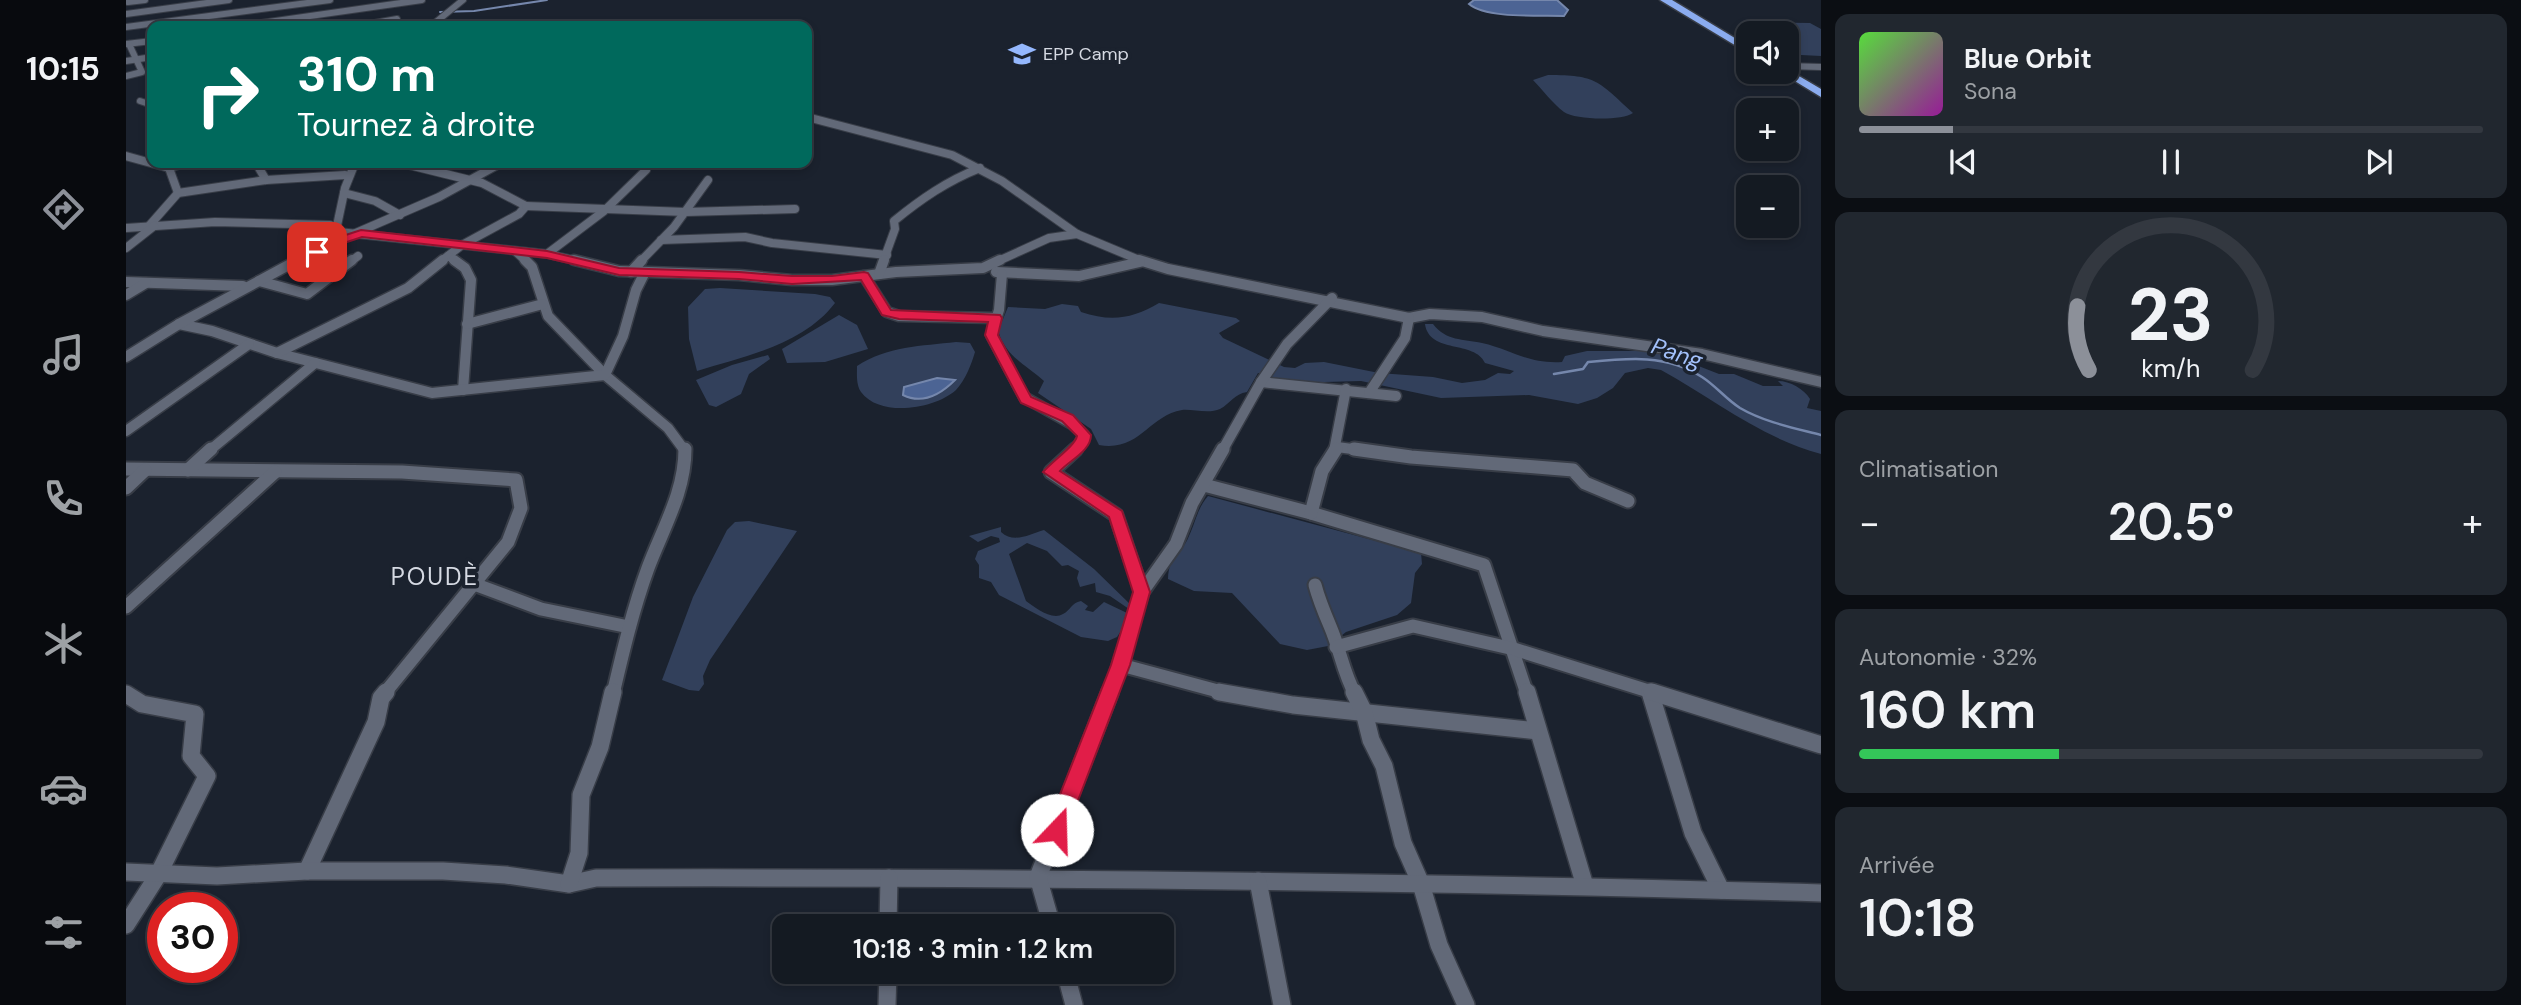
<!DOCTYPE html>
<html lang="fr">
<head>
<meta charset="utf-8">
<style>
	:root { --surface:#141a22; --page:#21272f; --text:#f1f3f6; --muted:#9da1a5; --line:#333840; --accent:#8c9099 }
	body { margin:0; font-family:"DM Sans",sans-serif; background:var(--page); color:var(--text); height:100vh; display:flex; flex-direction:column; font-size:26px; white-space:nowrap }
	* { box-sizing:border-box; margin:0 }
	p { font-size:23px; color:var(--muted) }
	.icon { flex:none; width:38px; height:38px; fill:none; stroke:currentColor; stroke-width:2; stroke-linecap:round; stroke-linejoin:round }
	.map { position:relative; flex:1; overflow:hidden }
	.side { display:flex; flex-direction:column; gap:14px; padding:14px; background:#0b0e13; width:700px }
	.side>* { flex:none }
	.top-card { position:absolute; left:21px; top:21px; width:665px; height:147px; border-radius:14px; box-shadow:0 4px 10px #0003,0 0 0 2px var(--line); background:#00695c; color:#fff; overflow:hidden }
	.controls { position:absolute; left:1610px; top:21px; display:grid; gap:14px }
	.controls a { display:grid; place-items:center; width:63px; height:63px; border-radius:14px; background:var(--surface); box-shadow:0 4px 10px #0003,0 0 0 2px var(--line); font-size:35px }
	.speed { position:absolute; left:21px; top:892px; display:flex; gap:14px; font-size:35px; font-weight:700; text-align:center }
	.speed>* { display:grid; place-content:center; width:91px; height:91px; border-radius:50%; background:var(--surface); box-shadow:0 4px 10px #0003,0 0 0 2px var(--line); line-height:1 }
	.speed .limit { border:10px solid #d22; background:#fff; color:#111 }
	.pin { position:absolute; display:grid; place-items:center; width:60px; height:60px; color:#fff; margin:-30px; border-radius:14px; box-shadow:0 4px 10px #0006 }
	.me { position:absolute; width:77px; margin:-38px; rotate:21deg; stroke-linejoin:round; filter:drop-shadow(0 0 5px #0008) }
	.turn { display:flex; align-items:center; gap:24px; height:147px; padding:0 35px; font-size:32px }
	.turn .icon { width:91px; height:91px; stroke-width:2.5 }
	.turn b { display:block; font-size:49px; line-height:60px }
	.big { font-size:52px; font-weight:600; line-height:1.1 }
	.side .card { flex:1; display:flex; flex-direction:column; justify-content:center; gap:10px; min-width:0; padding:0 24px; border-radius:14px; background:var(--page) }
	.side .dial { align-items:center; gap:0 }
	.dial svg { height:182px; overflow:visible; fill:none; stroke:var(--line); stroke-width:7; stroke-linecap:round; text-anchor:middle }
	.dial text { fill:var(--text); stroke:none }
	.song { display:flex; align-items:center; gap:21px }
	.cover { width:84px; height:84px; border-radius:10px; background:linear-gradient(135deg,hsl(110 70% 55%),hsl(300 70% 35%)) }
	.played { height:7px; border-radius:4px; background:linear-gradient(90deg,var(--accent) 15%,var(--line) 15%) }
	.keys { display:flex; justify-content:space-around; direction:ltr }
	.heat { display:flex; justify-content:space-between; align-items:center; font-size:38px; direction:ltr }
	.charge { height:10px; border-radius:5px; background:linear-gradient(90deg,#34c759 32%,var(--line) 0) }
	.trip { position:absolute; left:646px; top:914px; width:402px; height:70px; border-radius:14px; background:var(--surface); box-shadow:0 4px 10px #0003,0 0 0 2px var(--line); font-weight:600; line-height:70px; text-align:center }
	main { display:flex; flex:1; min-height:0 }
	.tab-bar { display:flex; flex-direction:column; width:126px; justify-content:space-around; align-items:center; background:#080a0e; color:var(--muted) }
	.tab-bar .icon { width:49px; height:49px }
	.tab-bar .active { color:var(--accent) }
	.tab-bar b { font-size:32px; color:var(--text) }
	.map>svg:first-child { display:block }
	.green { fill:#32405b }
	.water { fill:#4c6494; stroke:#7587ac; stroke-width:2 }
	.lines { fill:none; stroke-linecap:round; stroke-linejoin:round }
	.stream-far1 { stroke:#7587ac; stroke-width:2 }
	.stream { stroke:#7587ac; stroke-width:2.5 }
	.street-far4-casing { stroke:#383d47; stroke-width:8 }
	.street-far3-casing { stroke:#383d47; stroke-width:10 }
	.street-far2-casing { stroke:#383d47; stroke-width:13 }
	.street-far1-casing { stroke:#383d47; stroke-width:17 }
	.street-casing { stroke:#383d47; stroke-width:20 }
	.highway-casing { stroke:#383d47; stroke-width:3 }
	.street-far4 { stroke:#626978; stroke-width:6 }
	.street-far3 { stroke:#626978; stroke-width:8 }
	.street-far2 { stroke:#626978; stroke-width:10 }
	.street-far1 { stroke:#626978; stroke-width:13 }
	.street { stroke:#626978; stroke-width:17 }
	.highway { fill:#8bacef; fill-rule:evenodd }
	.route { fill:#e11d48; stroke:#92132f; stroke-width:2 }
	.labels { text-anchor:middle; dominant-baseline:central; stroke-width:7; stroke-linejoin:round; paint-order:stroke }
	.far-poi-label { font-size:18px; fill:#d6dae3; stroke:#1b222e; text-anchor:start }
	.water-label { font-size:23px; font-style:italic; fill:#a3c1fb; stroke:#1b222e }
	.quarter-label { font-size:24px; letter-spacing:2px; fill:#d6dae3; stroke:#1b222e }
</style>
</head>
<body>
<main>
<nav class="tab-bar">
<b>10:15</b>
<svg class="icon active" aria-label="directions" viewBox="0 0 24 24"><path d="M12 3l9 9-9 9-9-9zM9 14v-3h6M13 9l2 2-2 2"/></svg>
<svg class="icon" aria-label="music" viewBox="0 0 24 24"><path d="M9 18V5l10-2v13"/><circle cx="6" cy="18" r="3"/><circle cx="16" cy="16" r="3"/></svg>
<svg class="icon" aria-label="phone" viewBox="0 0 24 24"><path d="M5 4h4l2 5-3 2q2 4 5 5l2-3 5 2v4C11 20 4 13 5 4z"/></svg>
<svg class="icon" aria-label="climate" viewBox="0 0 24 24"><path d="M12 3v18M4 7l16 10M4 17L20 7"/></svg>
<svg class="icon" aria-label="car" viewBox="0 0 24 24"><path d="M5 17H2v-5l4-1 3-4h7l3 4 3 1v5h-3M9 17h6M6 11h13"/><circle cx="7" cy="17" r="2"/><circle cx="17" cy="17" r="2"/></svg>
<svg class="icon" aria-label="filters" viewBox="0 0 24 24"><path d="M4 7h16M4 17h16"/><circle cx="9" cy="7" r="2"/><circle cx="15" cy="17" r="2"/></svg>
</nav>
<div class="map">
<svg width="1695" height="1005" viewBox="0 0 1695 1005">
	<rect width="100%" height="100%" fill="#1b222e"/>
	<g class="green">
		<polygon points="1623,22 1684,23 1695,29 1695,56 1675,55 1661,46 1661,33 1640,33"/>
		<path d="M1422,75C1471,75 1472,81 1507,113C1496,121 1449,120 1438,112C1426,103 1417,90 1407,80Z"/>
		<path d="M594,288L689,294L704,297L709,303C677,345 619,356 571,371L563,339L562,307L579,289Z"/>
		<path d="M1033,303L1110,318L1114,321L1093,333L1097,338L1158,367L1169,368L1179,363L1198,362L1253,373L1307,377L1336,383L1359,380L1372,373L1384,374L1388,371L1359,363C1349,340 1303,354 1299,324H1307C1320,341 1337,339 1356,343C1387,350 1401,364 1436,362L1439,356L1461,351H1534L1593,374H1608L1637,386H1657L1652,381C1664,381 1678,389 1684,399L1681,408L1695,411V454C1635,438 1588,399 1535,370L1522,368L1499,373L1487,388L1471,398L1452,404L1403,395L1315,398L1235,381L1162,383L1132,373L1121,392C1108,394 1105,403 1094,409C1083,414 1067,409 1056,410C1022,416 1014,452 973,445L965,429L912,393L918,381C899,364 880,357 872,331L882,307L919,309L936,304L952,306L955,312C985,322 1006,319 1033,303Z"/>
		<polygon points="713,315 731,325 742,349 699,362 661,363 656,349"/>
		<path d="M830,342L844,343L849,352C845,365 840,379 830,390C809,409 754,418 735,392C730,385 731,374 731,366C761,346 796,346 830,342Z"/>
		<polygon points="642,355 644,359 623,374 615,394 590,407 583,405 570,380 606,365"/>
		<path d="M1082,496L1295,553L1296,564L1289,573L1285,603L1271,615L1220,632L1202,646L1181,650L1154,644L1106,593L1068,591L1042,579C1043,554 1055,556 1063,536C1070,521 1071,509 1082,496Z"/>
		<polygon points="623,521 671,531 584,660 577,676 578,684 573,691 563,690 536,680 567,597 601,530 609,522"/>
		<path d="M875,527V532C888,544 904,534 918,530L968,569L1007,607L1003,609L984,596L970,592L969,583L954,587L951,578L953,571L942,565L936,566L921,551L901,543L883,554L900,601C908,607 926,621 937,614C945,610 945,603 955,601L962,606L959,610L967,612L978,602L1001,613L998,619L1000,623L991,637L982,641L955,637L873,595L865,582L853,578V565L849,559L852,551L874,542L873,538L865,536L852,542L843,536Z"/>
	</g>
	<g class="water">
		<path d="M1348,0H1431L1442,10L1438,16C1414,15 1361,19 1343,4Z"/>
		<path d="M811,378L829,380C816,393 797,405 777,395L778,387Z"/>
	</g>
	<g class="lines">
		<polyline class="stream-far1" points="314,12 348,11 421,0"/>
		<path class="stream" d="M1428,374L1457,369L1462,362C1502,358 1541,354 1576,377C1590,386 1600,399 1614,408C1638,422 1668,428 1695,435"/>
		<g class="street-far4-casing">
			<g id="street-far4">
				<polyline points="2,2 19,0"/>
				<polyline points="0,14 103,0"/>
				<polyline points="114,26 296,0"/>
				<polyline points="232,26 271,19"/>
				<polyline points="305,26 337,0"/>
				<polyline points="0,27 204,0"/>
				<polyline points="0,44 26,41"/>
				<polyline points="0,61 26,57"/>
				<polyline points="1661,66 1695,67"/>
				<polyline points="0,76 16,72 3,44"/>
				<polyline points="14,101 26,105"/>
			</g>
		</g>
		<g class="street-far3-casing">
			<g id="street-far3">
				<polyline points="681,117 826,155 876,181 951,234 1018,262"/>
				<polyline points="0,156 43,168 59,163"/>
				<polyline points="130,163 140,180"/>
				<polyline points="275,163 356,183 400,206 393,214 336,245 314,262"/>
				<polyline points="43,168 52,193"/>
				<polyline points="218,193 249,201 274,215"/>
				<polyline points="400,206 560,212 669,209"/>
				<polyline points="23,226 52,193 140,180 219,175"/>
				<polyline points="0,228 89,222 204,225"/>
				<polyline points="203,231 421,254 456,262"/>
				<polyline points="535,240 619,237 646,243 761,255"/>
				<polyline points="202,245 313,197 375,163"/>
				<polyline points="0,248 28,226"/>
				<polyline points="389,251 401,262"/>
				<polyline points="421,254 478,211 520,170"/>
				<polyline points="322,256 331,262"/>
				<polyline points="169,262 199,246 209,235 219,188 229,163"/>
				<polyline points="224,262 232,256"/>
				<polyline points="514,262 548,227 582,180"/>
				<path d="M757,262L769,229L768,221C795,199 821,181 854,168"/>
				<polyline points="870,262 923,238 951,234"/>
			</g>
		</g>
		<g class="street-far2-casing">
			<g id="street-far2">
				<polyline points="328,260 339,268 345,280 337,390"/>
				<polyline points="399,260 406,267 422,316 479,375 542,428 559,451"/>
				<polyline points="448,260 493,271 613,275 666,280 706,280 770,272 857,268 874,260"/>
				<polyline points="1013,260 1042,269 1283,318 1304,314 1356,317 1417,331 1576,354 1695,382"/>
				<polyline points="505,272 516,260"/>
				<polyline points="870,272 953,276 1014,262"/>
				<polyline points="753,274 758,260"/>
				<polyline points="876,274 873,310 865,335 898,397 946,424 958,435 949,451"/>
				<polyline points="738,276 761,312 773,316 869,318"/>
				<polyline points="133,281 181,294 226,260"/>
				<polyline points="0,282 117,286"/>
				<polyline points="0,295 20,283"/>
				<polyline points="53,324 86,331 151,353 306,393 479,375 497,336 510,290 519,272"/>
				<polyline points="341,324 417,304"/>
				<polyline points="151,353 282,288 317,260"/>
				<polyline points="0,357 53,324 172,260"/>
				<polyline points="1135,382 1270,396"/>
				<polyline points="1243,393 1279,338 1283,318"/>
				<polyline points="0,431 123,344"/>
				<polyline points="1211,447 1241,451"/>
				<polyline points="83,451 189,363"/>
				<polyline points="1096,451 1135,382 1161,344 1206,298"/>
				<polyline points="1208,451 1220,389"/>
			</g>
		</g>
		<g class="street-far1-casing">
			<g id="street-far1">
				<polyline points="950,449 925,472 990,515 1016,592"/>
				<polyline points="1228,449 1285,457 1447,470 1459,483 1502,501"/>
				<polyline points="0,469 276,472 390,480 395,508 382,542 258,694"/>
				<polyline points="62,470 85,449"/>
				<polyline points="1078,485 1185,513 1358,565 1401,694"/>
				<polyline points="0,488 19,470"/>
				<polyline points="1185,513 1196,471 1210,449"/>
				<polyline points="348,584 415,609 503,627"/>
				<path d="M1189,585C1193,600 1198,612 1204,626C1214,649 1217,672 1229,694"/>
				<polyline points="0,607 149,472"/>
				<polyline points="1210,647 1287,626 1388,649 1532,694"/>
				<polyline points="995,665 1103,694"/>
				<path d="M487,694C497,651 507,609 522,568C537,528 559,492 559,449"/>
				<polyline points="984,694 1016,592 1050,544 1066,503 1097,449"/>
			</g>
		</g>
		<g class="street-casing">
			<g id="street">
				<polyline points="1093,692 1167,705 1412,731"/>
				<polyline points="1228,692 1238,712 1245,740 1258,766 1277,843 1295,884 1313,945 1340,1005"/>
				<polyline points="1401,692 1459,886"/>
				<polyline points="1524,692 1567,833 1595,890"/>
				<polyline points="1526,692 1695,745"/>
				<polyline points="0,694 16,704 69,714 65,756 81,776 32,875 0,925"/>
				<polyline points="181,871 250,722 255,698 260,692"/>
				<path d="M0,872L91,876L181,871H317L380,875L443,884L470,878C879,877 1287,881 1695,893"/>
				<polyline points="1132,881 1156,1005"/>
				<polyline points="443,884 453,853 455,795 474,747 487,692"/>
				<polyline points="762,926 763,878"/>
				<polyline points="926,926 912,877 984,692"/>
				<polyline points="939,971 948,1005"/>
				<polyline points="761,1005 762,971"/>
			</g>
		</g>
		<g class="highway-casing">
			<g id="highway">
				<polygon points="1534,0 1546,0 1622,46 1622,53"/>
				<polygon points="1661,69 1695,89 1695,97 1654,72 1661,72"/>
			</g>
		</g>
		<use href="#street-far4" class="street-far4"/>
		<use href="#street-far3" class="street-far3"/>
		<use href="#street-far2" class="street-far2"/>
		<use href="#street-far1" class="street-far1"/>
		<use href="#street" class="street"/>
		<use href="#highway" class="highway"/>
	</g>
	<path class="route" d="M235,230L421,251L493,268L613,272L666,276H706L738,272L742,273L765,310L874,315L876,318L872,335L905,397L947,415L965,435C965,451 944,460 934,471L996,511L1024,592L1004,665L938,837L931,839L923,837L920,830L985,665L1007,592L983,517L917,472C926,461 949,446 951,436L936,421L895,403L859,335L862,322L773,319L756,315L735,280L666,284L613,279L493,275L421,258L236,237L203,248L195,254L186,252L195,243Z"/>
	<defs>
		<g id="school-bare" transform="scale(2.1)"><path d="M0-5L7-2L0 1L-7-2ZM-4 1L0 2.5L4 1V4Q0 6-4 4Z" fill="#94b7fd" stroke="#1b222e" stroke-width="2.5" paint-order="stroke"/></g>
	</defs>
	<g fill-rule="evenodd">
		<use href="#school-bare" x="896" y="54"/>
	</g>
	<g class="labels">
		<g class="far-poi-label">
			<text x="917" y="54">EPP Camp</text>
		</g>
		<g class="water-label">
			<text transform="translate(1551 353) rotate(18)">Pang</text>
		</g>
		<g class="quarter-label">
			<text x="309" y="576">POUDÈ</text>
		</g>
	</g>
</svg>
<div class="controls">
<a><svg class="icon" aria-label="sound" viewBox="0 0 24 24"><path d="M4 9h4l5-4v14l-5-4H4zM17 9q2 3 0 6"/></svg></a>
<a>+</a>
<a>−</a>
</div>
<div class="speed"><div class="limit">30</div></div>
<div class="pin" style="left:191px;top:252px;background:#d93025"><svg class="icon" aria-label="arrive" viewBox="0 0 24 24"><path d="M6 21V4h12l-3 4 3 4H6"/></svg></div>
<svg class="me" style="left:931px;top:830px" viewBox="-20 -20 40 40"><circle r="19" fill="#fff"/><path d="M0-13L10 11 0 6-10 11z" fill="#e11d48"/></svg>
<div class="trip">10:18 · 3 min · 1.2 km</div>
<div class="top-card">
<div class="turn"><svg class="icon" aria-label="right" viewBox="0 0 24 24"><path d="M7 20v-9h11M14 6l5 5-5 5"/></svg><div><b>310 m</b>Tournez à droite</div></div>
</div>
</div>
<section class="side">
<div class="card">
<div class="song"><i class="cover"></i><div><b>Blue Orbit</b><p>Sona</p></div></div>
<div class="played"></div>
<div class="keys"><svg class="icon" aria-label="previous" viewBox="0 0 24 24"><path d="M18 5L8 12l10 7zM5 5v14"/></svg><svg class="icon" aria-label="pause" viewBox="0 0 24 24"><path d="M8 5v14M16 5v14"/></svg><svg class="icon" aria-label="next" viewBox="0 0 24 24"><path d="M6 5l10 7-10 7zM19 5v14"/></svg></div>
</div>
<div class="card dial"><svg viewBox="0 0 100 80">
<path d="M14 69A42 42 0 1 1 86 69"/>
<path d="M14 69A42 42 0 0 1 9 41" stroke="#8c9099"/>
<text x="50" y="56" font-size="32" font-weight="700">23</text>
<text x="50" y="72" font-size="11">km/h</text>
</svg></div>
<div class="card"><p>Climatisation</p>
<div class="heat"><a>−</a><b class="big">20.5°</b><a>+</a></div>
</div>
<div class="card"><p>Autonomie · 32%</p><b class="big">160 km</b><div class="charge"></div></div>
<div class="card"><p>Arrivée</p><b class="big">10:18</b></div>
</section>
</main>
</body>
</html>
